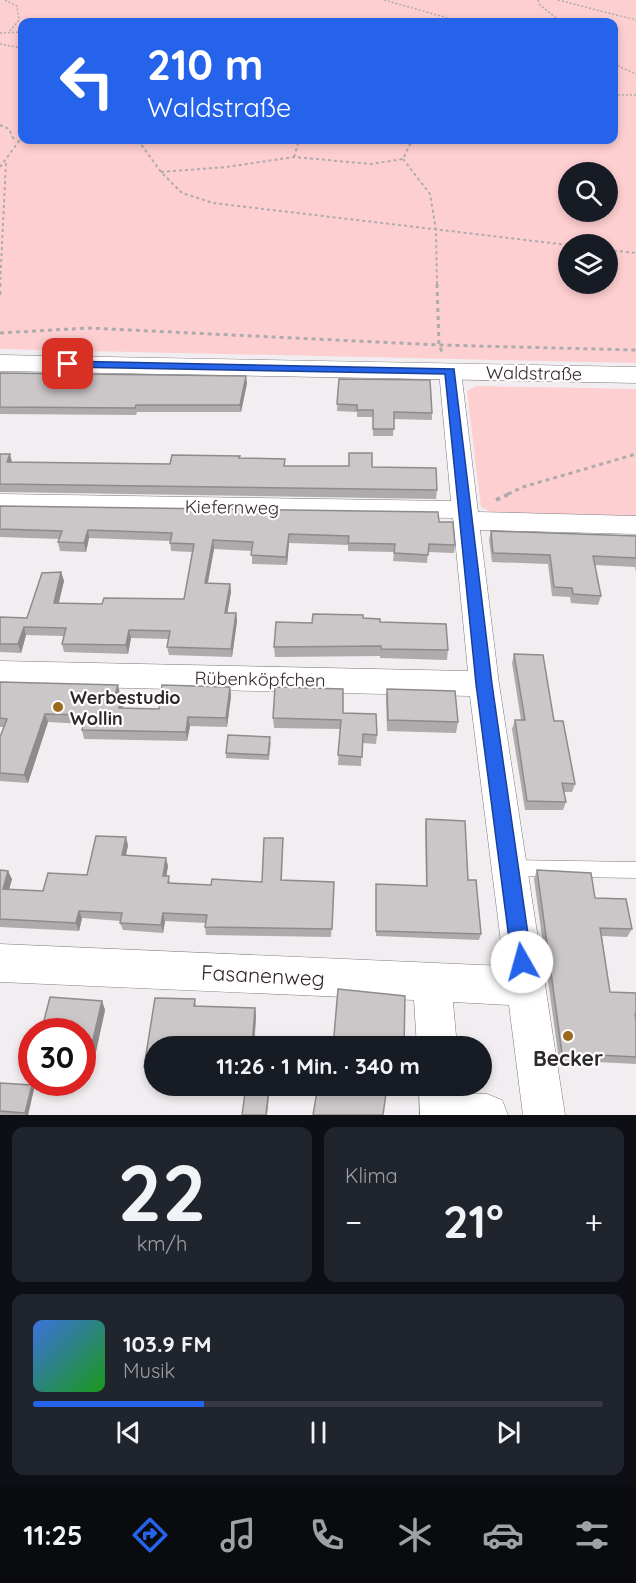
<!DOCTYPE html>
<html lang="de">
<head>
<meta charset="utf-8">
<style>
	:root { --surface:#171b24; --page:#20242c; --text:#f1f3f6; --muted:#9ea1a6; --line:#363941; --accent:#2563eb }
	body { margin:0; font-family:Quicksand,sans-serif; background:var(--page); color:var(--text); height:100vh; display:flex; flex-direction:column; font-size:22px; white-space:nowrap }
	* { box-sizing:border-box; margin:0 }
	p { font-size:20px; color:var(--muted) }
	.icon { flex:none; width:33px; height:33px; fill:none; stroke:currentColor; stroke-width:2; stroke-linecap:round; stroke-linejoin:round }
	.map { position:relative; height:1115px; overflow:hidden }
	.details { display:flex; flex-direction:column; gap:12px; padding:12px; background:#0d0f14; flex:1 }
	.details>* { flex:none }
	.banner { position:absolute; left:18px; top:18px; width:600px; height:126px; border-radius:12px; box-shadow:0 3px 9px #0003; background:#2563eb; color:#fff; overflow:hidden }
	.controls { position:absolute; left:558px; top:162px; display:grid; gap:12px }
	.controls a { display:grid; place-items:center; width:60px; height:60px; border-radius:50%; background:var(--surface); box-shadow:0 3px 9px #0003; font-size:30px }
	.speed { position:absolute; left:18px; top:1018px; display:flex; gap:12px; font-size:30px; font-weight:700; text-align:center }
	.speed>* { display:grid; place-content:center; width:78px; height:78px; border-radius:50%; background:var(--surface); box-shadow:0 3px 9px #0003; line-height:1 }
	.speed .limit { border:9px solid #d22; background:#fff; color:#111 }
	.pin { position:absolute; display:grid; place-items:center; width:51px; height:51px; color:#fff; margin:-26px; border-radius:12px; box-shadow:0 3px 9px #0006 }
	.me { position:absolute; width:66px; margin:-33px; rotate:353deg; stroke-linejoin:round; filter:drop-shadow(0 0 4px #0008) }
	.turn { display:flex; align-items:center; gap:21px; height:126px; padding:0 30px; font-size:27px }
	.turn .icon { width:78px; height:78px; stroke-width:2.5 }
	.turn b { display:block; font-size:42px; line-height:51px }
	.big { font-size:45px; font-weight:700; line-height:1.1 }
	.details .card { flex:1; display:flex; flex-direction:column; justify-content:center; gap:9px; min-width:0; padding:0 21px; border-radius:12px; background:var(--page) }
	.details .dial { align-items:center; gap:0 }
	.dial b { font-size:78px; line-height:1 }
	.song { display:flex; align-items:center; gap:18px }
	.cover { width:72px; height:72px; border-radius:9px; background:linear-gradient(135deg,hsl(220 70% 55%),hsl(120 70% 35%)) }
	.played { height:6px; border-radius:3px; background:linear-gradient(90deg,var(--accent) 30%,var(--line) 30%) }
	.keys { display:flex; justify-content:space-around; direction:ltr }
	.heat { display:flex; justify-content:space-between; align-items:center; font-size:33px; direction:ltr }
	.details .tiles { flex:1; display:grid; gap:12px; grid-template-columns:1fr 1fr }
	.card:last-child { grid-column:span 2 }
	.trip { position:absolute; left:144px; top:1036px; width:348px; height:60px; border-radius:30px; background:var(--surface); box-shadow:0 3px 9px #0003; font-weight:700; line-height:60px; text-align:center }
	.tab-bar { display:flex; height:96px; justify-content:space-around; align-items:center; background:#090b0e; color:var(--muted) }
	.tab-bar .icon { width:42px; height:42px }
	.tab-bar .selected { color:var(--accent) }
	.tab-bar b { font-size:27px; color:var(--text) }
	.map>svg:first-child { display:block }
	.green { fill:#fecfd0; fill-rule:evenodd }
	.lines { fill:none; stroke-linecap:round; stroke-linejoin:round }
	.service-casing { stroke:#7e7a7d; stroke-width:1 }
	.minor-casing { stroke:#7e7a7d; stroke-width:1 }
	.tertiary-casing { stroke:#7e7a7d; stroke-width:1 }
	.path-far3 { stroke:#aeabad; stroke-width:1.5; stroke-dasharray:2 2; stroke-linecap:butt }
	.path-far2 { stroke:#aeabad; stroke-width:2; stroke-dasharray:3 3; stroke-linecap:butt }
	.path-far1 { stroke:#aeabad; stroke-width:3; stroke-dasharray:4 4; stroke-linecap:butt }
	.path { stroke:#aeabad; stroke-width:4; stroke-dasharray:4.5 4.5; stroke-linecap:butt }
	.service { fill:#fff; fill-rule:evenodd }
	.minor { fill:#fff; fill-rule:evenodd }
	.tertiary { fill:#fff; fill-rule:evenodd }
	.wall { fill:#afaaac }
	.shaded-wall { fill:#8e8b8c }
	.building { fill:#cbc6c8; stroke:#8e8b8c; stroke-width:1.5 }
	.route { fill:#2563eb; stroke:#184099; stroke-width:1.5 }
	.poi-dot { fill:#996a1b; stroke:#fffbfe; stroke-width:2 }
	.labels { text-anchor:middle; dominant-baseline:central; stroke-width:4.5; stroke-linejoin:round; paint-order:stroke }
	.street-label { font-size:18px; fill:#2b2a2b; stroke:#fffbfe }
	.poi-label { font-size:18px; font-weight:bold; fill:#2b2a2b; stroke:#fffbfe; text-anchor:start }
	.near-street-label { font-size:21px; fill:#2b2a2b; stroke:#fffbfe }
	.near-poi-label { font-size:21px; font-weight:bold; fill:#2b2a2b; stroke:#fffbfe }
</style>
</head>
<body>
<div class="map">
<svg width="636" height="1115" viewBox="0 0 636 1115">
	<rect width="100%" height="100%" fill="#f1edf0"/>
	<g class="green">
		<path d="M0,0H636V363L0,349ZM22,22H614V140H22ZM568,172H608V212H568ZM608,244V284H568V244Z"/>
		<polygon points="476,386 636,389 636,517 501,517 481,507 467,391"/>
	</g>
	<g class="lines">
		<g class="service-casing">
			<polygon id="service" points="510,860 636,862 636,878 510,876 504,874 501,868 504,862"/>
		</g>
		<g class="minor-casing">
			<g id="minor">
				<polygon points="450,364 458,366 461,371 478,512 636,516 636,534 480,530 499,684 565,1115 523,1115 509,1005 453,1002 457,1047 417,1047 414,1000 0,982 0,944 504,966 470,696 0,685 0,661 468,671 453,518 0,512 0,494 451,501 439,371 442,366"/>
				<polygon points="419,1086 461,1086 461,1093 487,1094 502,1100 508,1115 420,1115"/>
			</g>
		</g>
		<g class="tertiary-casing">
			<polygon id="tertiary" points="0,355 636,367 636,383 0,371"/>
		</g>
		<g class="path-far3">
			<polyline points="5,0 17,6 19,20 9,32"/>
			<polyline points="384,0 462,22"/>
			<polyline points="538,0 540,5 561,22"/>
			<polyline points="558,0 636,20"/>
			<polyline points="0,33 22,32"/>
			<polyline points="0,44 22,48"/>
			<polyline points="614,64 636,74"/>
			<polyline points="614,95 636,95"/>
		</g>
		<g class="path-far2">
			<polyline points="0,125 9,129 15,142"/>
			<polyline points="138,140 161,172 182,193 213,203 568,245"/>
			<polyline points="294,157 299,140"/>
			<polyline points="403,159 430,194 436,230 437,286"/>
			<polyline points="0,167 22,137"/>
			<polyline points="161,172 226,167 294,157 371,164 403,159 412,140"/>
			<polyline points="608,250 636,253"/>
			<polyline points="0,286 6,162"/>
		</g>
		<g class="path-far1">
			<polyline points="437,284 439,345 443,354"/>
			<polyline points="0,295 0,284"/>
			<polyline points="0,333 88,328 439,345 636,350"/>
			<polyline points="508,494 523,487 636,454"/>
		</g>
		<polyline class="path" points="496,500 511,493"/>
		<use href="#service" class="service"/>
		<use href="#minor" class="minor"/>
		<use href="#tertiary" class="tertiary"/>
	</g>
	<g class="wall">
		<polygon points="0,373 247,383 241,412 137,412 136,415 0,414"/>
		<polygon points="339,379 432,413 432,420 394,419 393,436 373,436 373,417 357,417 357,412 337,411"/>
		<polygon points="0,454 12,462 170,464 240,458 285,459 285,466 372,467 437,490 436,499 0,492"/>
		<polygon points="0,506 439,522 455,545 454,553 428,552 427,563 393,561 394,552 348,551 348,545 289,543 287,565 252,564 252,551 214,549 208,583 230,584 231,592 227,613 236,613 237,621 232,657 169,655 167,647 169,639 131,638 128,654 64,652 62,644 64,636 26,635 21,653 0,652 0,617 27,618 61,572 64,581 58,603 102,604 184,599 192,552 171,551 170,541 89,538 86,552 60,551 58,542 60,539 0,537"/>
		<polygon points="491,531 636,536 636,572 635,567 595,565 601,596 598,605 571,603 570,597 552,596 548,564 492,562 489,540"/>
		<polygon points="363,618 380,622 448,650 447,660 380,658 380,656 275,657 274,647 312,623"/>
		<polygon points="514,654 554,721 575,784 572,792 564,792 566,802 563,810 525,810 512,729 515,720 521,720 512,663"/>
		<polygon points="0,682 120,694 120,695 122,695 124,704 123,708 159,709 230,687 231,696 227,727 190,726 187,741 84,739 82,730 84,724 48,722 28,783 0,781 0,737 4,727 0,727"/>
		<polygon points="387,689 458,722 456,733 387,731 386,700"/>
		<polygon points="343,713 377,735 376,744 362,743 361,766 338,765 340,729 274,728 273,718"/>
		<polygon points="271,742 269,760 226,758 226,753"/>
		<polygon points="426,819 468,880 481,934 479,940 376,936 376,884 426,886 425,825"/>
		<polygon points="283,838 282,880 334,882 331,937 206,935 205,927 206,923 165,921 163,933 123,930 120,923 121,921 82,918 79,931 0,927 0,870 12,879 9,889 43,891 87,875 128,845 126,856 168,866 166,876 171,883 211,885 262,882"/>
		<polygon points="537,870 595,898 632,929 627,937 602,936 610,992 636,993 636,1064 559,1060 534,879"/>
		<polygon points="155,998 195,999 196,1006 255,1008 256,1016 254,1047 154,1047 154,1075 147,1075 144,1067"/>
		<polygon points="102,1001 105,1010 95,1056 82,1055 82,1032"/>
		<polygon points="0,1083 32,1085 34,1089 28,1115 0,1115"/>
		<polygon points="318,1086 402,1086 401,1094"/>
	</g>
	<g class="shaded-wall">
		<polygon points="246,376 247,383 241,412 240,405"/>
		<polygon points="10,454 12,462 7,462"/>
		<polygon points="88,530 89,538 86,552 84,543"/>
		<polygon points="289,534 289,543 287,565 286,557"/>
		<polygon points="213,540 214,549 206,591 205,583"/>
		<polygon points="61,572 64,581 57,611 54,603"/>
		<polygon points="230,584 231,592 226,621 225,613"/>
		<polygon points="236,613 237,621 232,657 231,649"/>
		<polygon points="24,627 26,635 21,653 18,644"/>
		<polygon points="129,630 131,638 128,654 126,645"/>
		<polygon points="118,685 120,694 117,704 115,695"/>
		<polygon points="230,687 231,696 227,727 226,718"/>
		<polygon points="122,695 124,704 121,716 119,708"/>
		<polygon points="45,714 48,722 28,783 24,775"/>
		<polygon points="188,717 190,726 187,741 186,732"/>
		<polygon points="126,837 128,845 124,864 122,855"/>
		<polygon points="166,858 168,866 165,884 163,876"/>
		<polygon points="8,871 12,879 7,897 3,889"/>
		<polygon points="79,911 82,918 79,931 76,923"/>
		<polygon points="163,913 165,921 163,933 161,925"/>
		<polygon points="102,1001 105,1010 95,1056 91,1048"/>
		<polygon points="255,1008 256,1016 254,1047 252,1047"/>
		<polygon points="32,1085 34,1089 28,1115 26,1115 25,1113"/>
		<polygon points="269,1086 270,1086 267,1115 266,1115"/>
	</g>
	<g class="building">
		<polygon points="0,373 246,376 240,405 136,405 135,408 0,407"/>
		<polygon points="339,379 430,380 432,413 394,412 394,429 373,429 373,410 357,410 357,405 337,404"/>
		<polygon points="349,453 372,453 372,467 436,468 437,490 0,484 0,454 10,454 7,462 170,464 172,455 240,456 239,458 285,459 284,466 349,466"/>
		<polygon points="0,506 438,512 439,522 453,522 455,545 429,544 428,555 394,553 395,544 348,543 349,536 289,534 286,557 251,555 253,542 213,540 205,583 230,584 225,613 236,613 231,649 167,647 170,631 129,630 126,645 62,644 66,628 24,627 18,644 0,644 0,617 27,618 42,573 61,572 54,603 102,604 104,598 184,599 194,544 170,543 172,533 88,530 84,543 58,542 62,531 0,529"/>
		<polygon points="491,531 636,536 636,558 593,556 601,596 573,594 572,588 554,587 550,555 493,553"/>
		<polygon points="313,614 363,615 363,618 380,619 380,622 446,624 448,650 381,649 381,646 274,647 276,622 312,623"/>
		<polygon points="514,654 543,655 554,721 563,721 575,784 562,783 566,802 527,801 515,720 525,720"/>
		<polygon points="0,682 118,685 115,695 122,695 119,708 159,709 162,685 230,687 226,718 188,717 186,732 82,730 86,715 45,714 24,775 0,773 0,737 7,719 0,718"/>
		<polygon points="275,687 343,689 343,713 376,714 377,735 363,734 362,757 338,755 341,720 273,718"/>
		<polygon points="387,689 455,691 458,722 388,720"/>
		<polygon points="228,735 270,737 268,755 226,753"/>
		<polygon points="426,819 465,821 468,880 476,880 481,934 376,931 376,884 427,886"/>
		<polygon points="96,836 126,837 122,855 166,858 163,876 169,876 168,883 211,885 212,879 262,882 264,838 283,838 281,880 334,882 332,929 205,927 207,915 163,913 161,925 120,923 122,913 79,911 76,923 0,919 0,870 8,871 3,889 43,891 48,873 87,875"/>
		<polygon points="537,870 591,873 595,898 626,899 632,929 600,928 610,992 636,993 636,1014 635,1014 636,1021 636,1057 562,1053"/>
		<polygon points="338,989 405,996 404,1047 333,1047"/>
		<polygon points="50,997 102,1001 91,1048 82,1048 82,1032 41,1032"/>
		<polygon points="155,998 195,999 194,1006 255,1008 252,1047 154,1047 154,1067 144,1067"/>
		<polygon points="0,1083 32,1085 25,1113 0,1111"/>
		<polygon points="246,1086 269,1086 266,1115 242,1115"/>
		<polygon points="318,1086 387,1086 383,1115 313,1115"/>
	</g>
	<polygon class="route" points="64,361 454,369 492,684 532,962 529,969 522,972 515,969 512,962 476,684 445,374 68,367 62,364"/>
	<g class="poi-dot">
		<circle cx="58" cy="707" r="6"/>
		<circle cx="568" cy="1036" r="6"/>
	</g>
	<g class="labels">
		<g class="street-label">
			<text transform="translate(534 373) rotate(1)">Waldstraße</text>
			<text transform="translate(232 507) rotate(1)">Kiefernweg</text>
			<text transform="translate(260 679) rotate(1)">Rübenköpfchen</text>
		</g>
		<g class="poi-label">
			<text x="70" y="697">Werbestudio<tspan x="70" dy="21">Wollin</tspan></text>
		</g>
		<g class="near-street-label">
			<text transform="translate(263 975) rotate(3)">Fasanenweg</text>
		</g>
		<g class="near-poi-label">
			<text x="568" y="1058">Becker</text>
		</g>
	</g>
</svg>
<div class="controls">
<a><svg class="icon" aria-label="search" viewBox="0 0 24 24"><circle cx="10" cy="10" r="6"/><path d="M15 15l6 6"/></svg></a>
<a><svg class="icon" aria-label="layers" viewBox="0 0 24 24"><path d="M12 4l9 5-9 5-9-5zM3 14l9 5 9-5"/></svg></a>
</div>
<div class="speed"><div class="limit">30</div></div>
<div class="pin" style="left:68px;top:364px;background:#d93025"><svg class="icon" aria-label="arrive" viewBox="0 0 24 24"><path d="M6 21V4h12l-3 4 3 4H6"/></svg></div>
<svg class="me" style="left:522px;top:962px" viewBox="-20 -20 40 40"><circle r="19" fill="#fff"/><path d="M0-13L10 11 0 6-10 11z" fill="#2563eb"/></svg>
<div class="trip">11:26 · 1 Min. · 340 m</div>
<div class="banner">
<div class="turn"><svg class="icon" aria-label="left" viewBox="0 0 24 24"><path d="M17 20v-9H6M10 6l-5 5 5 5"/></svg><div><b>210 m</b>Waldstraße</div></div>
</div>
</div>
<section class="details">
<div class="tiles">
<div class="card dial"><b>22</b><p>km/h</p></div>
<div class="card"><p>Klima</p>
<div class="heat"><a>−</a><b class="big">21°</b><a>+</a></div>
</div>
<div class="card">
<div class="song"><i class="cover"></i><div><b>103.9 FM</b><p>Musik</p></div></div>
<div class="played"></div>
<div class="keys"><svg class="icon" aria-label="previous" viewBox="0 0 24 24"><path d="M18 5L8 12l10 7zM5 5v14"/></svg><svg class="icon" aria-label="pause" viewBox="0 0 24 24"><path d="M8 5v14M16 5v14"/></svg><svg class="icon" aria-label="next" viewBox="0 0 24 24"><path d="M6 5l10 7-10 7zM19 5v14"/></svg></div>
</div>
</div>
</section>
<nav class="tab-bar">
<b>11:25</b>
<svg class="icon selected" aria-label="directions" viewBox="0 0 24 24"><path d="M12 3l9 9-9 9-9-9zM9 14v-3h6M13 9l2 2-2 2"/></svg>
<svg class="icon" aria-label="music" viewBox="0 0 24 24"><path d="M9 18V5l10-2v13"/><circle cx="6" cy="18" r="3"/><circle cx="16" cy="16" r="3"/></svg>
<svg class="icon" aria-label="phone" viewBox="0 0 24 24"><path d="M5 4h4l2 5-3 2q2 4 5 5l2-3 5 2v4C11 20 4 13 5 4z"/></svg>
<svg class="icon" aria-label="climate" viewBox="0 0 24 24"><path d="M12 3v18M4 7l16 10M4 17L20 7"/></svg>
<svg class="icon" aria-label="car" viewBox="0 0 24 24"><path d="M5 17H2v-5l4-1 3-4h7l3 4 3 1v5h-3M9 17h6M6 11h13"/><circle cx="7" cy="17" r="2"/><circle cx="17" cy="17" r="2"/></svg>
<svg class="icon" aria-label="filters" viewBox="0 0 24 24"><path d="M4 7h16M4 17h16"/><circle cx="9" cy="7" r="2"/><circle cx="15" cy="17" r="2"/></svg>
</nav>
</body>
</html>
